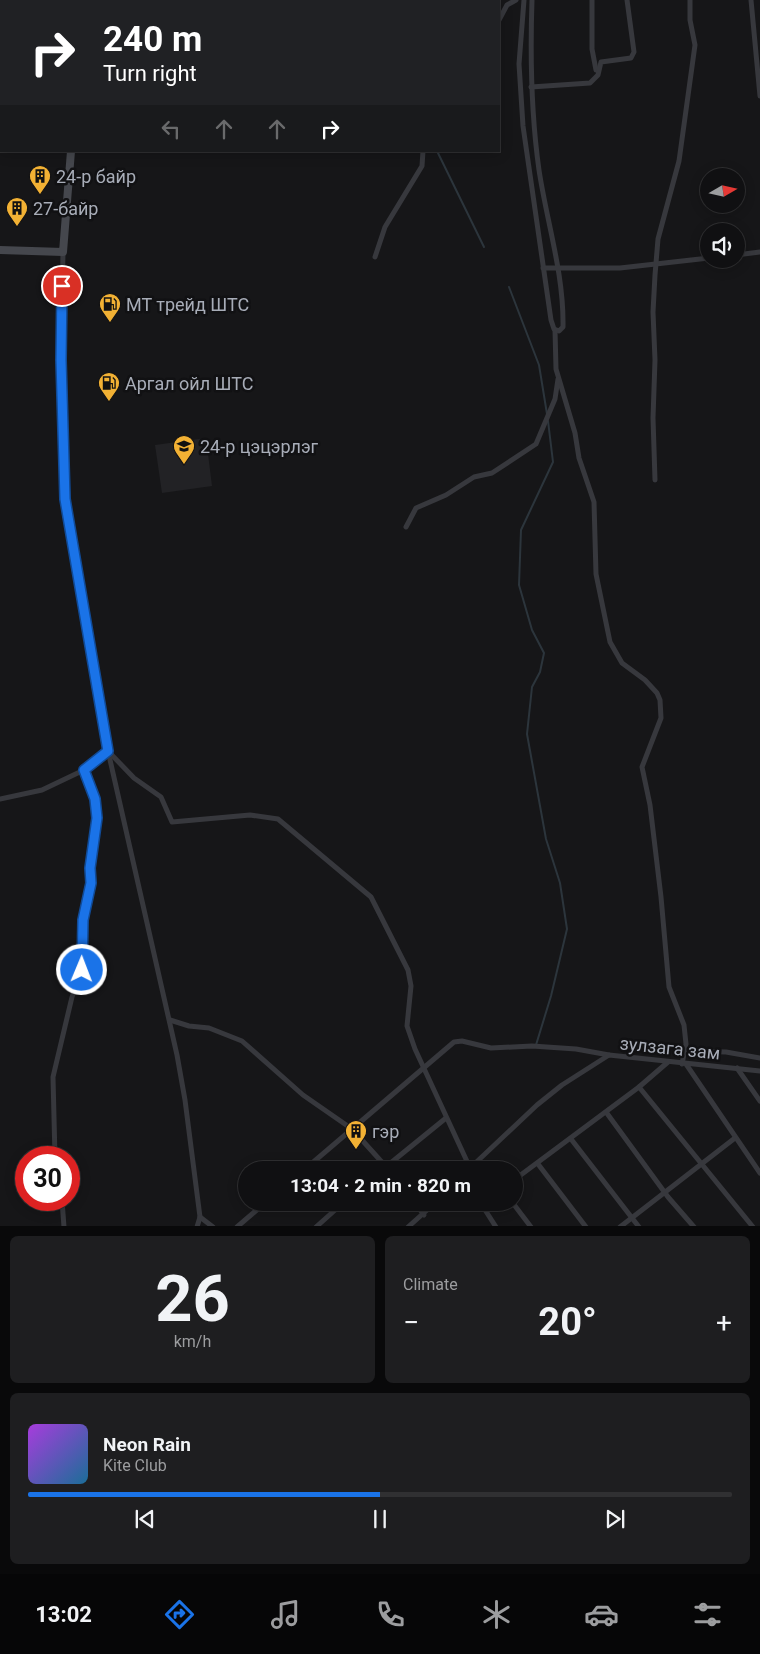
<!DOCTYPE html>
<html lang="en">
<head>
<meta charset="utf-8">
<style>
	:root { --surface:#101012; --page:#1e1e20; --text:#f1f3f6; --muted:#9c9d9f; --line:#303032; --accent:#1a73e8 }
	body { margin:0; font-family:Roboto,sans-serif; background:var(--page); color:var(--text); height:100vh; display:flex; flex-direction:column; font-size:19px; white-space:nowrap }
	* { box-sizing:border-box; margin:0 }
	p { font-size:16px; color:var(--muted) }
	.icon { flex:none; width:28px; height:28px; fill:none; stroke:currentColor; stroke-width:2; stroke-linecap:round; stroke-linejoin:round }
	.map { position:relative; height:1226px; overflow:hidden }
	.side { display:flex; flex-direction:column; gap:10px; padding:10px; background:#09090a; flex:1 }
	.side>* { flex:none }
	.guide { position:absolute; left:0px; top:0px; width:500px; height:152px; box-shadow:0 2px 12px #0003,0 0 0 1px var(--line); background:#202124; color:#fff; overflow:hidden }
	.needle { width:32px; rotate:81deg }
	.fabs { position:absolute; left:700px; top:168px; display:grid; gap:10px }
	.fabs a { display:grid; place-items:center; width:45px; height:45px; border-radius:50%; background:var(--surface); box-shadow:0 2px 12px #0003,0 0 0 1px var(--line); font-size:25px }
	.speed { position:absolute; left:15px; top:1146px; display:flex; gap:10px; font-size:25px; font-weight:700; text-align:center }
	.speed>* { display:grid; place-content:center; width:65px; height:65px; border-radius:50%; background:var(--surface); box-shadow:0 2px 12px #0003,0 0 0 1px var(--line); line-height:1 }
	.speed .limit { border:8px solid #d22; background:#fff; color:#111 }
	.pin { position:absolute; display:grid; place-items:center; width:42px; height:42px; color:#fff; margin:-21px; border:2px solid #fff; border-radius:50%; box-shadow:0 1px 5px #0007 }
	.me { position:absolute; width:55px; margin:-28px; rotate:1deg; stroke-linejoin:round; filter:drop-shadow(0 0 4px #0008) }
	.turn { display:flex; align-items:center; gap:18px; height:105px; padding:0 20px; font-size:22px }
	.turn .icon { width:65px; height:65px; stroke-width:2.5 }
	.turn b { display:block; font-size:35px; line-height:42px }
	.lanes { display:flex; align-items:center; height:48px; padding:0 20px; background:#0003; justify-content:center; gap:25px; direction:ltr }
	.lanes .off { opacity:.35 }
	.big { font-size:38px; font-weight:700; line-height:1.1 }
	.side .tile { flex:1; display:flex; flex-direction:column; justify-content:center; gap:8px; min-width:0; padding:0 18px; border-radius:8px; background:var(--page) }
	.side .dial { align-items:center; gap:0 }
	.dial b { font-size:65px; line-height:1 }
	.song { display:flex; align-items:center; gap:15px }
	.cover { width:60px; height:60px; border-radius:8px; background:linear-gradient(135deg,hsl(280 70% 55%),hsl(200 70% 35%)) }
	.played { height:5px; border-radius:2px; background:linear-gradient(90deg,var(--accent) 50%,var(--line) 50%) }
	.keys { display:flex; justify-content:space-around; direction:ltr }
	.heat { display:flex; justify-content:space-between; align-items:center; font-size:28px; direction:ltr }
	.side .tiles { flex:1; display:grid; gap:10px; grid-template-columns:1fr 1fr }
	.tile:last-child { grid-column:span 2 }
	.trip { position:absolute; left:238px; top:1161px; width:285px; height:50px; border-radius:25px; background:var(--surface); box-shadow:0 2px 12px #0003,0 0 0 1px var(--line); font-weight:700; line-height:50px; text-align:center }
	.tab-bar { display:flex; height:80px; justify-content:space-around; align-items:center; background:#060607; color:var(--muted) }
	.tab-bar .icon { width:35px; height:35px }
	.tab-bar .on { color:var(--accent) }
	.tab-bar b { font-size:22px; color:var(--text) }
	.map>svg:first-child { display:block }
	.built { fill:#222225 }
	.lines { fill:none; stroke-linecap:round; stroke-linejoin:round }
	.stream { stroke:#2c353c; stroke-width:2 }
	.street { stroke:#37383d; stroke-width:5 }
	.secondary { stroke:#45474d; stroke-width:8 }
	.route-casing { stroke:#114b97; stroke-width:12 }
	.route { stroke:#1a73e8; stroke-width:9 }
	.labels { text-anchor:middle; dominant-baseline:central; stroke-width:5; stroke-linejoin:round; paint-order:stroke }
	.poi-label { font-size:18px; fill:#a8adb8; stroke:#111113; text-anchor:start }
	.street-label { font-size:18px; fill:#a8adb8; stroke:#111113 }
</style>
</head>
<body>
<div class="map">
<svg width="760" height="1227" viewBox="0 0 760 1227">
	<rect width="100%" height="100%" fill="#161618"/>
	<polygon class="built" points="206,438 212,486 162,493 155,445"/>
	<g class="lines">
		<g class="stream">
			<polyline points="459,1 460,0"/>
			<polyline points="437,151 484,247"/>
			<polyline points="509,287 539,365 547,414"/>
			<polyline points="536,1045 551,996 567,929 560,883 546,839 527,734 532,687 540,672 544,653 532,630 519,585 521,530 553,462 548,421"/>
		</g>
		<g class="street">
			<path d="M524,0L519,64L523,126L551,320L554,329L559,331L563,327C564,274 547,223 539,170C531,113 530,58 532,0"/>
			<polyline points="592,0 592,49 596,70"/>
			<polyline points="751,0 760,96"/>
			<polyline points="499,20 507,5 516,0"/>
			<polyline points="531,87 590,83 598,75 601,62 631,58 634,52 627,0"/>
			<polyline points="63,252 61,360 65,499 108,751 177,1055 185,1100 200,1217 197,1227"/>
			<polyline points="736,255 760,252"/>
			<polyline points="375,257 385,227 422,166 423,151"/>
			<polyline points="543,268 620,268 709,258"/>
			<polyline points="555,330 556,369 575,433 579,458 594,502 596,574 610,642 622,663 645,680 657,693 660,700 661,718 642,767 650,805 661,897 669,987 684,1025 686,1044 682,1064"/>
			<polyline points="655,480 653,418 655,360 653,312 655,275 658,239 679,161 695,45 690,20 690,0"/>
			<polyline points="406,527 416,508 446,495 474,477 492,473 536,444 555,399 558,379"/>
			<polyline points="108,751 134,778 161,797 172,822 250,815 278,819 371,897 408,970 411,986 407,1026 415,1049 471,1170"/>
			<polyline points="0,799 42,790 84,770"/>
			<polyline points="170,1020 189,1026 209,1028 242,1041 303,1095 352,1129 389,1170"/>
			<polyline points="686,1051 726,1052 760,1058"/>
			<polyline points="686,1064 760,1173"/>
			<polyline points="737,1068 760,1101"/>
			<polyline points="639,1087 753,1227"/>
			<polyline points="606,1112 668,1197 694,1227"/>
			<polyline points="571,1139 639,1227"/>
			<polyline points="55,1158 53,1077 72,997 82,970 83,920 91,883 90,868 97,818 95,799 84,770 108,751"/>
			<polyline points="538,1164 586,1227"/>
			<polyline points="304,1170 454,1042 462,1041 491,1048 532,1046 576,1049 609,1055"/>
			<polyline points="382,1170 446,1118"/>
			<polyline points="468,1170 537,1105 562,1085 609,1055 760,1071"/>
			<polyline points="514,1180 639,1087 668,1062"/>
			<polyline points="62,1200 64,1227"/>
			<polyline points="414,1202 424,1215"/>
			<polyline points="480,1202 496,1227"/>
			<polyline points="512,1202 531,1227"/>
			<polyline points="200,1217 213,1227"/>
			<polyline points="237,1227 266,1202"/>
			<polyline points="316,1227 344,1202"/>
			<polyline points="408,1227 436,1202"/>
			<polyline points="620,1227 735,1138"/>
		</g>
		<g class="secondary">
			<polyline points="85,1 86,0"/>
			<polyline points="0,250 63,252 71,151"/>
		</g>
	</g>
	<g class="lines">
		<g class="route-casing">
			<polyline id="route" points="62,286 61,360 65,499 108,751 84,770 95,799 97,818 90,868 91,883 83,920 82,970"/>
		</g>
		<use href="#route" class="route"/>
	</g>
	<defs>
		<g id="building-pin" transform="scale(1.125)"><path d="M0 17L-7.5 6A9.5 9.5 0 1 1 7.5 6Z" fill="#f2b134" stroke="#111113"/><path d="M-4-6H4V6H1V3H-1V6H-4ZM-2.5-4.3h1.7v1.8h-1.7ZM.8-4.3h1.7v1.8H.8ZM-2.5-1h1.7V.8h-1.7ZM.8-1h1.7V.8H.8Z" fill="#111"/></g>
		<g id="fuel-pin" transform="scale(1.125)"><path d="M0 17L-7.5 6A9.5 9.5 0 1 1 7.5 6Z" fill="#f2b134" stroke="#111113"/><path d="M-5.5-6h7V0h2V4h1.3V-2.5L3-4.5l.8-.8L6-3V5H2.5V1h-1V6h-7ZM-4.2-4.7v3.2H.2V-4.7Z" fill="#111"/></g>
		<g id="school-pin" transform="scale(1.125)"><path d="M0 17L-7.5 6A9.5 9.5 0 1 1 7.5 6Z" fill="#f2b134" stroke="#111113"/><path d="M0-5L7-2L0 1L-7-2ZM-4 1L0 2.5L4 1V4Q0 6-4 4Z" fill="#111"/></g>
	</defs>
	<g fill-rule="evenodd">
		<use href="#building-pin" x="40" y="176"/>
		<use href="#building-pin" x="17" y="208"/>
		<use href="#fuel-pin" x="110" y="304"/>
		<use href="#fuel-pin" x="109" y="383"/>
		<use href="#school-pin" x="184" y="446"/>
		<use href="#building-pin" x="356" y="1131"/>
	</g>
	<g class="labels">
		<g class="poi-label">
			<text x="56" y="176">24-р байр</text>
			<text x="33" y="208">27-байр</text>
			<text x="126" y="304">МТ трейд ШТС</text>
			<text x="125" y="383">Аргал ойл ШТС</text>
			<text x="200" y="446">24-р цэцэрлэг</text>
			<text x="372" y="1131">гэр</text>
		</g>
		<g class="street-label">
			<text transform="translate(670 1048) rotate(6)">зулзага зам</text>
		</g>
	</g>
</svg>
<div class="fabs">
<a><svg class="needle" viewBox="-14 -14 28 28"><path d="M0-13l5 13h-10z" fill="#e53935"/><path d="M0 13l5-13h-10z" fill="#9c9d9f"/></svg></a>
<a><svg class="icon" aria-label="sound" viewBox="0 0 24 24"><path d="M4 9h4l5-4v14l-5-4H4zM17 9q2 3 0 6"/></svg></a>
</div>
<div class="speed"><div class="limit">30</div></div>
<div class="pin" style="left:62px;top:286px;background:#d93025"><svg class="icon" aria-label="arrive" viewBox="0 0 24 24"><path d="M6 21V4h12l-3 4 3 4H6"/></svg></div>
<svg class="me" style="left:82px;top:970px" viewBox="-20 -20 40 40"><circle r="17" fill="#1a73e8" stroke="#fff" stroke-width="3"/><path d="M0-11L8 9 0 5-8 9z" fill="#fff"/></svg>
<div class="trip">13:04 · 2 min · 820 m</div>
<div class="guide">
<div class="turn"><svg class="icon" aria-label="right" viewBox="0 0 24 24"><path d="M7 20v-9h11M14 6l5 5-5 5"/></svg><div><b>240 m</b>Turn right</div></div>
<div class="lanes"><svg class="icon off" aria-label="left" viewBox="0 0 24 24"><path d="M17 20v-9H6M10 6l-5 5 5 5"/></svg><svg class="icon off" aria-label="ahead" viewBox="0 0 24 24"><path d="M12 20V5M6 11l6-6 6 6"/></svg><svg class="icon off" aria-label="ahead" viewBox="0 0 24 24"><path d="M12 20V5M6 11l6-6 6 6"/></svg><svg class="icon" aria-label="right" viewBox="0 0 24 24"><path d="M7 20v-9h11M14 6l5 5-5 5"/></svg></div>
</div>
</div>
<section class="side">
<div class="tiles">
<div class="tile dial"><b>26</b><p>km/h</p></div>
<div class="tile"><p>Climate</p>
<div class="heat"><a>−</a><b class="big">20°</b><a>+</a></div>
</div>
<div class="tile">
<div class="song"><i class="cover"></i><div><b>Neon Rain</b><p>Kite Club</p></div></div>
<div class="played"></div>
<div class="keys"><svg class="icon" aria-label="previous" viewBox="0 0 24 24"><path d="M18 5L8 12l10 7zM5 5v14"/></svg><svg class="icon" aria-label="pause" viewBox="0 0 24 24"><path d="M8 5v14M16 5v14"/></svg><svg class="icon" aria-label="next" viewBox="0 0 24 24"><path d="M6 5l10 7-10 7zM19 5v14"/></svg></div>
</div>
</div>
</section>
<nav class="tab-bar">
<b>13:02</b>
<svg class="icon on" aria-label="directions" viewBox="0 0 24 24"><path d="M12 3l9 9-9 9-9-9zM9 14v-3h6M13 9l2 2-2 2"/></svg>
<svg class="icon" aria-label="music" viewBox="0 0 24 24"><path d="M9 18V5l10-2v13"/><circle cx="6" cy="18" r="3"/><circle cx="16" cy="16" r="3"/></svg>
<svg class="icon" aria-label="phone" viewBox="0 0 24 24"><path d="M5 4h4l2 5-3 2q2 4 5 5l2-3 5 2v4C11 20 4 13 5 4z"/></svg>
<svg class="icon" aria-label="climate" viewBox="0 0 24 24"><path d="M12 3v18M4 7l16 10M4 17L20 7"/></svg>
<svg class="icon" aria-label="car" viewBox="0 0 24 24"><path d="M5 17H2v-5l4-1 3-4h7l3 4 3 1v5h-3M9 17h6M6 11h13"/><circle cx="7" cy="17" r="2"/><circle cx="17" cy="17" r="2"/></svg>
<svg class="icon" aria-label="filters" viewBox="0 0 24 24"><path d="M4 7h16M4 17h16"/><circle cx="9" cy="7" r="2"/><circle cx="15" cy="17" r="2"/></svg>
</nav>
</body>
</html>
